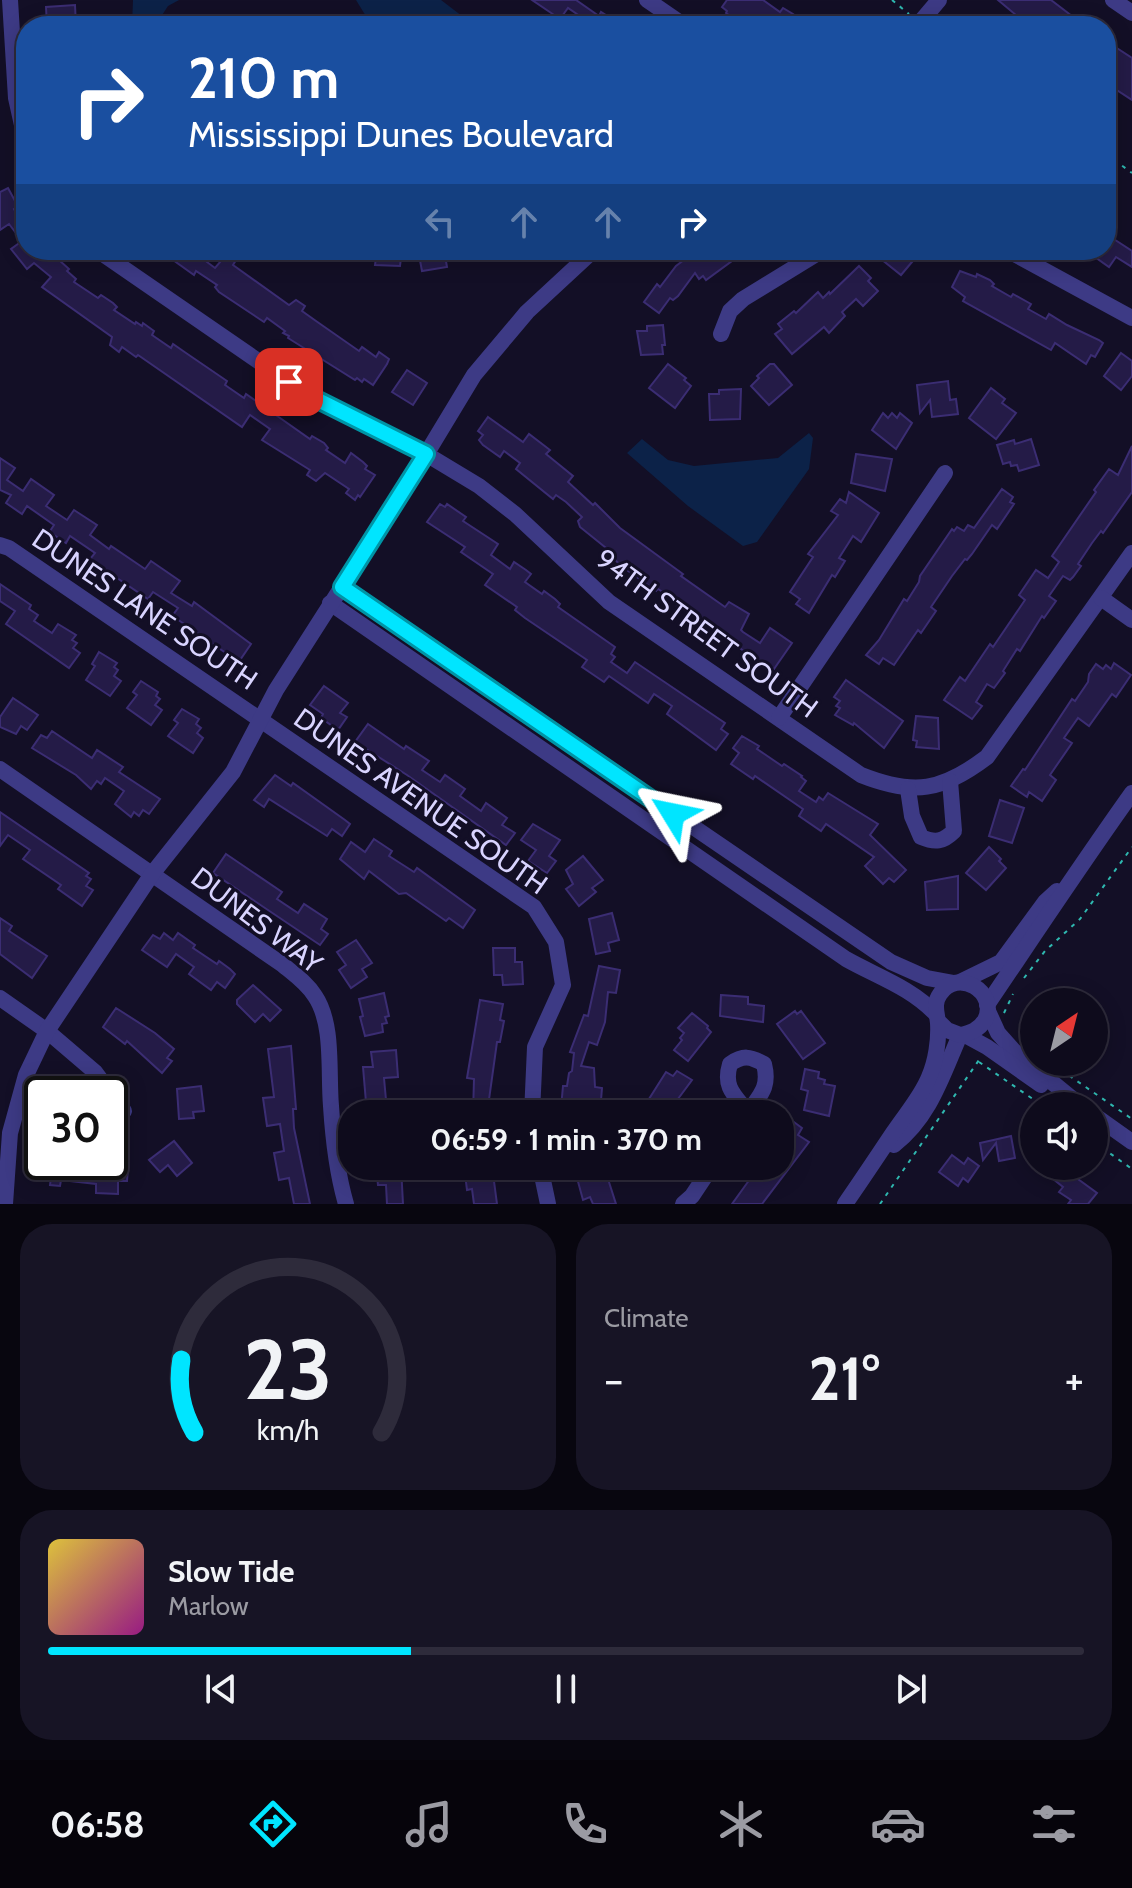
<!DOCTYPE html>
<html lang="en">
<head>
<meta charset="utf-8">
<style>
	:root { --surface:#0e0b1c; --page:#171425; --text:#f1f3f6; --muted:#9b9ba3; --line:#2e2b3b; --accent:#00e5ff }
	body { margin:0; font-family:Cabin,sans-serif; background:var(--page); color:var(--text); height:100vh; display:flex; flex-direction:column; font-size:30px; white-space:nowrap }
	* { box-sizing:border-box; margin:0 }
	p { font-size:26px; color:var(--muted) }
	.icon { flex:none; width:44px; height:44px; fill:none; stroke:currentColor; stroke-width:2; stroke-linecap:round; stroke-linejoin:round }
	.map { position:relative; height:1204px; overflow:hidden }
	.sheet { display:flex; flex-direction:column; gap:20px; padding:20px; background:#08060f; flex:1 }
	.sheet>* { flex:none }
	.top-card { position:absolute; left:16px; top:16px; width:1100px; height:244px; border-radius:32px; box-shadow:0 4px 20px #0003,0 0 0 2px var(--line); background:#1a4fa0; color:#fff; overflow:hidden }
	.needle { width:52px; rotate:35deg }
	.buttons { position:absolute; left:1020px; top:988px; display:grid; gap:16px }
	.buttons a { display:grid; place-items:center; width:88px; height:88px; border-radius:50%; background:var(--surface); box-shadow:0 4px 20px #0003,0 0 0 2px var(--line); font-size:40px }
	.speed { position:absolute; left:24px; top:1076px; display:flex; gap:16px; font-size:40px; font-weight:700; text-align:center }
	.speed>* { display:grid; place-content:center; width:104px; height:104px; border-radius:50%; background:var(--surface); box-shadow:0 4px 20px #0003,0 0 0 2px var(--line); line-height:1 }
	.speed .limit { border:4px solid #111; border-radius:12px; background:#fff; color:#111 }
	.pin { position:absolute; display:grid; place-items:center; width:68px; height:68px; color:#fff; margin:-34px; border-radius:16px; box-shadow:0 4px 12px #0006 }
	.me { position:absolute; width:88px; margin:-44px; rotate:305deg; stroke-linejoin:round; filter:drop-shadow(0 0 6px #0008) }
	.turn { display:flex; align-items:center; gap:28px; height:168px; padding:0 40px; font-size:36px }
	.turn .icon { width:104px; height:104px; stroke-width:2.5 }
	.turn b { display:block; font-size:56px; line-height:68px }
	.lanes { display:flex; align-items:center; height:76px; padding:0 40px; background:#0003; justify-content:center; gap:40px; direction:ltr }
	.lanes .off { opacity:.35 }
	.big { font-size:60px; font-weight:800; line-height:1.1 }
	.sheet .widget { flex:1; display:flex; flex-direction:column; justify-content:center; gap:12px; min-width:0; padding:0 28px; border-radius:32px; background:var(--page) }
	.sheet .dial { align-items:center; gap:0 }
	.dial svg { height:208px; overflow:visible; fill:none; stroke:var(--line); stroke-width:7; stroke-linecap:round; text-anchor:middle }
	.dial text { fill:var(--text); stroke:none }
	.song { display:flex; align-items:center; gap:24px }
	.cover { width:96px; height:96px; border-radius:12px; background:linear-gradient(135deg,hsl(50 70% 55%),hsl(310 70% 35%)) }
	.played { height:8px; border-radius:4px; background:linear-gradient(90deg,var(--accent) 35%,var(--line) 35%) }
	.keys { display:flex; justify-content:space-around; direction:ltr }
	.heat { display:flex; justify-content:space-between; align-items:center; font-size:44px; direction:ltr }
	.sheet .tiles { flex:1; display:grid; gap:20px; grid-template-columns:1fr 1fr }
	.widget:last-child { grid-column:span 2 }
	.trip { position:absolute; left:338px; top:1100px; width:456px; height:80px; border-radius:32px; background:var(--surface); box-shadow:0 4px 20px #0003,0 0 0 2px var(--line); font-weight:800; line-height:80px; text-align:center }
	.dock { display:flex; height:128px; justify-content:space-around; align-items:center; background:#06040b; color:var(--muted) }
	.dock .icon { width:56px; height:56px }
	.dock .current { color:var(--accent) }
	.dock b { font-size:36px; color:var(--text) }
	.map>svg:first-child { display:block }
	.water { fill:#0c2248 }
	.building { fill:#241b47; stroke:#3b2d73; stroke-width:2 }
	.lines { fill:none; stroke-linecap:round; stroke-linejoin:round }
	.path { stroke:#2fb8b0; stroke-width:2; stroke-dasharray:4 6; stroke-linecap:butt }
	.minor { stroke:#3d3a85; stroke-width:16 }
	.route-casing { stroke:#0095a6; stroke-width:20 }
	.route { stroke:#00e5ff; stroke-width:14 }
	.labels { text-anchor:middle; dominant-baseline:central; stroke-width:6; stroke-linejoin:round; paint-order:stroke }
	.street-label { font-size:28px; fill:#d9d4ff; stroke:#130f26 }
</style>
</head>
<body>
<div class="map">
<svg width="1132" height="1204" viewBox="0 0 1132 1204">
	<rect width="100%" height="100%" fill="#130f26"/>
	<g class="water">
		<polygon points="133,0 179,0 168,6 155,26 132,26"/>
		<polygon points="356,0 441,0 475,26 372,26"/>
		<polygon points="809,433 813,438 809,469 757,542 743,546 688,506 627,453 642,439 668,460 694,466 778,458"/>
	</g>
	<g class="building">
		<polygon points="532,0 576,0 599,16 601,12 623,26 579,26 584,19 568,8 560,19"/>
		<polygon points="727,0 763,0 780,12 783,8 793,14 790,18 792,20 788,26 744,26 726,13 727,11 722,7"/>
		<polygon points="998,0 1051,0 1085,26 1029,26"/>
		<polygon points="75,5 76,26 47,26 46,7"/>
		<polygon points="1106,41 1132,58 1132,100 1106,83"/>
		<polygon points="8,188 15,201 17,207 14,209 26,230 26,250 48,250 69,269 67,271 76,279 74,282 98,298 101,295 113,303 117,307 114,310 135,324 136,322 142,326 143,323 154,331 152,335 171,348 173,344 186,353 227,381 225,385 244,398 246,394 310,439 312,436 324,443 328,448 326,450 345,463 351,453 363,462 367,466 365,469 375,475 360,497 358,495 355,500 346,493 349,489 325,473 316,481 307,475 310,470 262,440 270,429 250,415 242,427 138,355 136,357 122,347 119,352 110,345 112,337 42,287 51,277 34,263 27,269 11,249 22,241 9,224 0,230 0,192"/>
		<polygon points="1106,234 1132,251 1132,267 1116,257 1109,267 1085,250 1106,250"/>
		<polygon points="159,250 203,250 199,256 215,268 227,254 236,260 233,265 289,305 296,300 305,306 302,311 316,321 359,351 362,347 376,357 379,352 389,359 387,364 373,385 364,379 362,382 357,378 355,380 288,338 289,336 283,333 285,331 267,318 264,322 219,292 215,287 217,285 196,271 194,275"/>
		<polygon points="377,250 402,250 400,266 375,265"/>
		<polygon points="418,250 444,250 447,267 422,271"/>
		<polygon points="697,250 747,250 706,280 703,276 699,279 695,273 678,296 673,300 670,298 659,313 644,302 657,284 660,287 676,266"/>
		<polygon points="888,250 910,250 917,256 901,275 881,259"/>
		<polygon points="859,266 871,278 868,281 878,291 863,306 856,299 842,312 845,316 829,333 824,327 792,354 775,334 782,329 778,324 794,311 796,313 818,292 823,298 829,292 830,294"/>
		<polygon points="960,271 976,277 977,274 990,280 994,284 992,286 1011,297 1013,294 1031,304 1028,309 1046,319 1049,314 1067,325 1099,340 1103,343 1095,357 1091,355 1086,364 1055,343 1051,350 963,301 965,297 952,287"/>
		<polygon points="663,325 665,345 662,345 663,354 641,355 637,331 647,331 647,326"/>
		<polygon points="1121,353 1132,361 1132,376 1121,390 1104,376"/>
		<polygon points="668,364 686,378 684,380 691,386 675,408 649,388"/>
		<polygon points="770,364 774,364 792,385 769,405 751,386 759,378 757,376"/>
		<polygon points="407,370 427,383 413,405 392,392"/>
		<polygon points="948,381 950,400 956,399 958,414 932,417 930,400 920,413 917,385"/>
		<polygon points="991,388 1005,399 1002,403 1016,413 996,439 969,418"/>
		<polygon points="741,389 740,419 710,420 709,394 719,394 719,390"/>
		<polygon points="883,413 888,418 892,413 897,418 900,413 912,423 896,449 872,430"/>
		<polygon points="488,417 523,442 529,434 550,450 546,454 573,476 568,482 593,505 595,503 620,528 683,574 681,576 725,607 729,602 749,614 741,630 743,632 760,643 770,628 792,643 774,669 752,657 694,615 677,606 679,603 658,589 656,591 624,568 614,559 616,556 580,527 578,521 582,517 566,502 556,495 553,499 516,469 520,463 504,451 500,457 483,445 479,440 483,435 478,431"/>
		<polygon points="1031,439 1039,465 1019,471 1017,465 1011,466 1010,462 1003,464 997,445 1014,440 1015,444"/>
		<polygon points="1132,446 1132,492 1103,533 1101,531 1092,543 1078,564 1081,566 1073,577 1070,580 1063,576 1049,596 1056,601 1044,618 1042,616 1020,651 1017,649 1003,671 1005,673 997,684 994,688 987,684 976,702 982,706 972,719 944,700 960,677 965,681 990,644 993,647 1025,600 1019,595 1036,570 1048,578 1059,562 1052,556 1096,492 1094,490 1109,469 1118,475"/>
		<polygon points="856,454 892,459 885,491 851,483"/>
		<polygon points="0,458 15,468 7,480 23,491 31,479 54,495 46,506 67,520 74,510 97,525 90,535 109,549 111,546 145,569 151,561 180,581 171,593 192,606 194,602 251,644 240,660 234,656 233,658 177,619 173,615 178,608 153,592 148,599 95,563 90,559 95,553 70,536 66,543 54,535 50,531 54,525 27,506 22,514 6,503 11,495 0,490"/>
		<polygon points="1002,489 1013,497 1010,502 1014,504 997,529 992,525 972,554 967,560 965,559 952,576 931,607 936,611 921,633 918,630 894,665 883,658 879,664 866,655 879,640 904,599 907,601 919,582 920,576 952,529 954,531 957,527 964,531 968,525 974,528"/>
		<polygon points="849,492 879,513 861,542 853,536 839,558 845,561 835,577 832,575 809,613 796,604 800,599 790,592 813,557 808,554 838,515 831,511 840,499 846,503"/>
		<polygon points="440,504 445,507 447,504 466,517 463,521 498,544 491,555 510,569 514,562 526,570 531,574 525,582 542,594 544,591 555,599 560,604 558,607 615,647 611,654 615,657 611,662 627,673 635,662 725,723 721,729 728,734 716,750 667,714 672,706 654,694 648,703 609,676 604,682 582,667 587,660 525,618 515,610 517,607 485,585 493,574 461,552 465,547 427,522"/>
		<polygon points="0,584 31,605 29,609 38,615 34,621 52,633 58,624 76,635 72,640 77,643 73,648 80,653 69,668 6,624 15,611 0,601"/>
		<polygon points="99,652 117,663 114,667 118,670 114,676 121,681 110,696 86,680 95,666 92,664"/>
		<polygon points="1114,663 1131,675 1116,697 1112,694 1089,726 1078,718 1064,738 1072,743 1050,775 1056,780 1042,801 1029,792 1027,797 1011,786 1023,769 1025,770 1072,699 1075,701 1088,682 1089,674 1096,664 1103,669 1106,665 1111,669"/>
		<polygon points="846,680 903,721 884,748 854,723 853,725 835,715 840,708 836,706 840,701 834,697"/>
		<polygon points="141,681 158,692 156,696 160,699 155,705 162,710 151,725 127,708 137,695 133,692"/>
		<polygon points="324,686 348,703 340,713 347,717 338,730 321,718 323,714 310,705"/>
		<polygon points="13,698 38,715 27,730 21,726 16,734 0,727 0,717"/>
		<polygon points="182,709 199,719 196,724 201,728 197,733 203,738 193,753 168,736 178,723 174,720"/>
		<polygon points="916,716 938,718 939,749 916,747 917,741 913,740"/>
		<polygon points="368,724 404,749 406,746 429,761 422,770 440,782 445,775 465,789 460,796 481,811 486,803 507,818 502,825 515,833 506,845 407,775 355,742"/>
		<polygon points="52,731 92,758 97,750 123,767 119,772 160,799 149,814 143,810 139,816 134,812 131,817 115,804 124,791 105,778 101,784 97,781 91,789 76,775 32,748 41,735 47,738"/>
		<polygon points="742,736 759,746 757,749 782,766 784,764 802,776 801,777 806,781 799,791 816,802 819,797 823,800 828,793 878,824 870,835 906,870 894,882 889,878 883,884 865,866 874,857 826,824 821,831 799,816 803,809 755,776 753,779 731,764 739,753 733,748"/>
		<polygon points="275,775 291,786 293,783 345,820 350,824 342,836 332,829 327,836 269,799 264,807 254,800"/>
		<polygon points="1000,800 1024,808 1012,843 989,836"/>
		<polygon points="0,812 89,873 86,876 91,879 86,886 93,890 82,906 58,889 61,885 23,859 30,850 8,835 0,846"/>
		<polygon points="533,824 560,840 549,856 556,861 547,873 528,861 536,850 521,840"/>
		<polygon points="374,839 392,851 389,856 414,872 417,868 475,910 463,928 449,918 446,921 406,893 399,894 369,871 364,879 340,859 351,842 365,852"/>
		<polygon points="989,847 1001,859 999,861 1006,868 986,890 966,873"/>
		<polygon points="226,854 282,892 277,899 298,913 304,904 327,919 321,929 328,934 320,945 213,873"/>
		<polygon points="583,856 603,880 592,888 596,892 579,906 566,889 573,884 566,870"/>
		<polygon points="958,876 958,909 927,910 925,882"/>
		<polygon points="612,913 619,940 608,943 610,951 596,954 589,919"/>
		<polygon points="0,918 12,926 9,931 47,956 32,978 0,954"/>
		<polygon points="164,933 173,940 178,933 195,945 193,948 217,964 219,961 230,969 235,974 225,988 217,982 211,990 189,974 194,967 176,954 167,967 142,950 153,935 160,939"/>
		<polygon points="356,940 372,963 362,969 367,977 351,988 339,970 346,965 337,952"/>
		<polygon points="493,948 515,948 515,962 522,962 523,984 503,985 502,975 494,975"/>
		<polygon points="599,966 620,970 616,993 608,992 605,1022 597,1045 589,1042 581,1066 594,1068 595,1087 602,1088 601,1100 595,1099 591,1104 577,1103 576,1109 561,1108 563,1086 567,1086 569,1073 572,1071 574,1053 570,1052 584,1015 588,1016"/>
		<polygon points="253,985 281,1010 270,1021 263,1014 255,1022 237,1004 237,1000"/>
		<polygon points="384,993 389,1016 385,1017 387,1023 382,1024 383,1032 365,1036 360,1017 363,1016 359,999"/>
		<polygon points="721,995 748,997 748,1004 764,1006 763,1022 720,1016"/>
		<polygon points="480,1000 503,1004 500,1020 504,1021 500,1042 497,1042 487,1114 473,1114 474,1079 467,1078"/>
		<polygon points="116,1008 155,1033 174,1049 167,1058 172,1061 162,1073 127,1041 125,1044 103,1027"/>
		<polygon points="795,1011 797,1014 801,1011 825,1043 803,1059 777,1024"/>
		<polygon points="692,1013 708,1026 707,1028 711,1032 688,1061 674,1050 682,1040 680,1038 684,1033 678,1028"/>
		<polygon points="291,1046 296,1109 293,1109 294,1128 310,1204 294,1204 289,1178 279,1180 274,1153 284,1151 280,1124 267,1126 263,1098 274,1097 268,1049"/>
		<polygon points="396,1050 398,1077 384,1078 386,1100 390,1100 391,1114 367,1114 363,1067 373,1067 371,1052"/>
		<polygon points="805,1069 819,1072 818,1078 825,1080 824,1084 835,1086 829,1116 804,1110 808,1091 801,1089"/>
		<polygon points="677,1071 692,1080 669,1111 649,1099 666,1072 673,1076"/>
		<polygon points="201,1086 204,1111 193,1112 194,1118 179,1119 177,1089"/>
		<polygon points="787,1117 802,1128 798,1135 809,1142 762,1204 732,1204 750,1179 745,1175 752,1166 780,1166 780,1127"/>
		<polygon points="1011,1136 1015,1158 999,1161 996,1143 983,1160 980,1143"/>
		<polygon points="174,1141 192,1163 177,1176 168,1165 160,1172 149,1160"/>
		<polygon points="952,1155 964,1164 968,1158 979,1166 968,1182 963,1178 958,1186 939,1172"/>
		<polygon points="53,1162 84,1162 83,1168 128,1167 127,1181 118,1181 118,1194 96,1193 96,1184 61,1180 60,1186 50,1185"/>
		<polygon points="376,1166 401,1166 403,1204 387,1204 386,1185 378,1185"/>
		<polygon points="464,1166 492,1166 497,1204 474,1204 472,1189 467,1190"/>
		<polygon points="1037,1166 1060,1166 1097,1193 1088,1204 1068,1204 1071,1200 1059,1192 1063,1187"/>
		<polygon points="598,1171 601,1181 608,1179 616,1204 593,1204 590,1197 583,1200 577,1178"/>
	</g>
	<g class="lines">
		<g class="path">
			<polyline points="892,0 909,14"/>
			<polyline points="1106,154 1132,173"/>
			<polyline points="1024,978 1045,951 1080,919 1132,847"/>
			<polyline points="1004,1013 1013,994"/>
			<polyline points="979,1062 1043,1106"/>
			<polyline points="1061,1070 1132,1119"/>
			<polyline points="1094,1142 1132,1169"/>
			<polyline points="880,1204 979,1060"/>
		</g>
		<g class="minor">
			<polyline points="10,0 16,98 26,143"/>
			<polyline points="647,0 685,26"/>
			<polyline points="1113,0 1132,13"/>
			<polyline points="917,26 939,0"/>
			<path d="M97,250L306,394L411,445L479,486L515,514L609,602L861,775C914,796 942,791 987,757L1132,553"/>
			<polyline points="1007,250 1132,318"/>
			<polyline points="721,334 730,311 743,299 823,250"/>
			<polyline points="0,545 9,548 534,907 556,942 563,985 535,1047 532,1114"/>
			<polyline points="342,587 891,962 927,978 954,983"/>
			<polyline points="1101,598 1132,620"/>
			<path d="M330,603L846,959C878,977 910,987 936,1014"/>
			<polyline points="779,718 945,473"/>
			<path d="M0,769L283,965C294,974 307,983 315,996C334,1024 328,1072 331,1106C333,1138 337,1173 346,1204"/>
			<path d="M908,789L912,816L921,837C935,843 943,842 954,831L950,781"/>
			<polyline points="960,982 1001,962 1045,902 1057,891"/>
			<polyline points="0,998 47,1031 95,1072 124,1111"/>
			<path d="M987,1005C1035,934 1082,863 1132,793"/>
			<polyline points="988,1011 998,1033 1014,1051 1081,1106"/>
			<polyline points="965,1035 987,1047 1041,1085"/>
			<path d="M747,1114C760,1095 770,1088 764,1064C750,1056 743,1055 730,1064C723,1087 734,1095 748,1112"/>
			<polyline points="1094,1115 1132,1142"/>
			<path d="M894,1145C930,1117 942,1076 960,1035"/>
			<polyline points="540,1166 548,1204"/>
			<polyline points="5,1204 10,1133 26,1075 47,1031 152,874 233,772 276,690 419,466 474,375 527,312 594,250"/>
			<polyline points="683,1204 692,1196 712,1166"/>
			<path d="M845,1204C861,1181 877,1157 893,1133C905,1115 921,1097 929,1077C936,1061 939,1040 938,1023C937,1012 933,1004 940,994C957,967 999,992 985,1020C979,1030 970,1033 960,1035L947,1030L938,1021"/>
		</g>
	</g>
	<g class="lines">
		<g class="route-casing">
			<polyline id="route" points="289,382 306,394 426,454 342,587 673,814"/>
		</g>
		<use href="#route" class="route"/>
	</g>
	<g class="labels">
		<g class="street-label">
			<text transform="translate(145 609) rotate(34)">DUNES LANE SOUTH</text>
			<text transform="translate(707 633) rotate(36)">94TH STREET SOUTH</text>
			<text transform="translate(421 801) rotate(35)">DUNES AVENUE SOUTH</text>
			<text transform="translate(257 920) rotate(37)">DUNES WAY</text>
		</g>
	</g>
</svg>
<div class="buttons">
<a><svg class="needle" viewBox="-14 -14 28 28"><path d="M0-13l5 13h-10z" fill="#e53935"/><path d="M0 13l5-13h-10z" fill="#9b9ba3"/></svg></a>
<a><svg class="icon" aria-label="sound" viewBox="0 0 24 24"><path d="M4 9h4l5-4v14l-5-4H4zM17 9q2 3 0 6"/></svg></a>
</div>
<div class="speed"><div class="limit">30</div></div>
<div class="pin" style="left:289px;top:382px;background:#d93025"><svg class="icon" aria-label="arrive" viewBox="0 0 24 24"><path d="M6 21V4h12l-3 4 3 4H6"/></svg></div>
<svg class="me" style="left:673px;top:814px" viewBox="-20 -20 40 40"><path d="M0-17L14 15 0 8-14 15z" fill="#00e5ff" stroke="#fff" stroke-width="4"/></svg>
<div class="trip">06:59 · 1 min · 370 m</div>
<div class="top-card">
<div class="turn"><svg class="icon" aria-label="right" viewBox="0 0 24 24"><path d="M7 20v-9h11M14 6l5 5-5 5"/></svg><div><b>210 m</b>Mississippi Dunes Boulevard</div></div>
<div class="lanes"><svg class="icon off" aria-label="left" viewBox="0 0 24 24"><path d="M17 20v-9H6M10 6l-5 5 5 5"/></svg><svg class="icon off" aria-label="ahead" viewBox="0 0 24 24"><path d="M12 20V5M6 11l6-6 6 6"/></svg><svg class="icon off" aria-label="ahead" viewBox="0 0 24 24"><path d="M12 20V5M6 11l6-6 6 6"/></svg><svg class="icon" aria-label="right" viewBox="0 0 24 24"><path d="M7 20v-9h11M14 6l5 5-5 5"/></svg></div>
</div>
</div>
<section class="sheet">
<div class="tiles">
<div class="widget dial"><svg viewBox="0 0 100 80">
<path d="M14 69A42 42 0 1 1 86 69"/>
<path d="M14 69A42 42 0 0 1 9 41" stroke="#00e5ff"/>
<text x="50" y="56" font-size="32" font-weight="700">23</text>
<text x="50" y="72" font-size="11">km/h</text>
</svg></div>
<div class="widget"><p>Climate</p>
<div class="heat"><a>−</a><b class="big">21°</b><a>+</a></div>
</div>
<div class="widget">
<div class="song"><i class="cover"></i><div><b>Slow Tide</b><p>Marlow</p></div></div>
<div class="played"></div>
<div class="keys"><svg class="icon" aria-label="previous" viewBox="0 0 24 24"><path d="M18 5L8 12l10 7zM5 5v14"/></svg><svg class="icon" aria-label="pause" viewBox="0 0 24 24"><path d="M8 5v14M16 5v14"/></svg><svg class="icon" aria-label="next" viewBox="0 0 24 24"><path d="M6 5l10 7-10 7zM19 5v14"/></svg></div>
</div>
</div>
</section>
<nav class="dock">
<b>06:58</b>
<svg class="icon current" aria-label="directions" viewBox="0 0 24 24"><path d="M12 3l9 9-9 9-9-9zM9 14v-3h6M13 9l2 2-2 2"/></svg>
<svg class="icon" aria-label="music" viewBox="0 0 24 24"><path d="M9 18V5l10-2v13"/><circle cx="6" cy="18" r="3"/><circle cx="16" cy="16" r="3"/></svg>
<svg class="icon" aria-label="phone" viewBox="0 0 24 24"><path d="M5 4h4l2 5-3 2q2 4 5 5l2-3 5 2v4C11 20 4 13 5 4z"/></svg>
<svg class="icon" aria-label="climate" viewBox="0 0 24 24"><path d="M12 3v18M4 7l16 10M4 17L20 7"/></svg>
<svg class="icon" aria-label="car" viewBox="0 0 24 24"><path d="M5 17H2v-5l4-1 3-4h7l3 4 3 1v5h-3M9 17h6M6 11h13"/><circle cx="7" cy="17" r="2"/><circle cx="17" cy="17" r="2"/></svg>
<svg class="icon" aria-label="filters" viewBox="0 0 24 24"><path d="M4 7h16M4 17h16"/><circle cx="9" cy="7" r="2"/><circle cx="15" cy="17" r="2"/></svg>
</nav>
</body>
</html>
